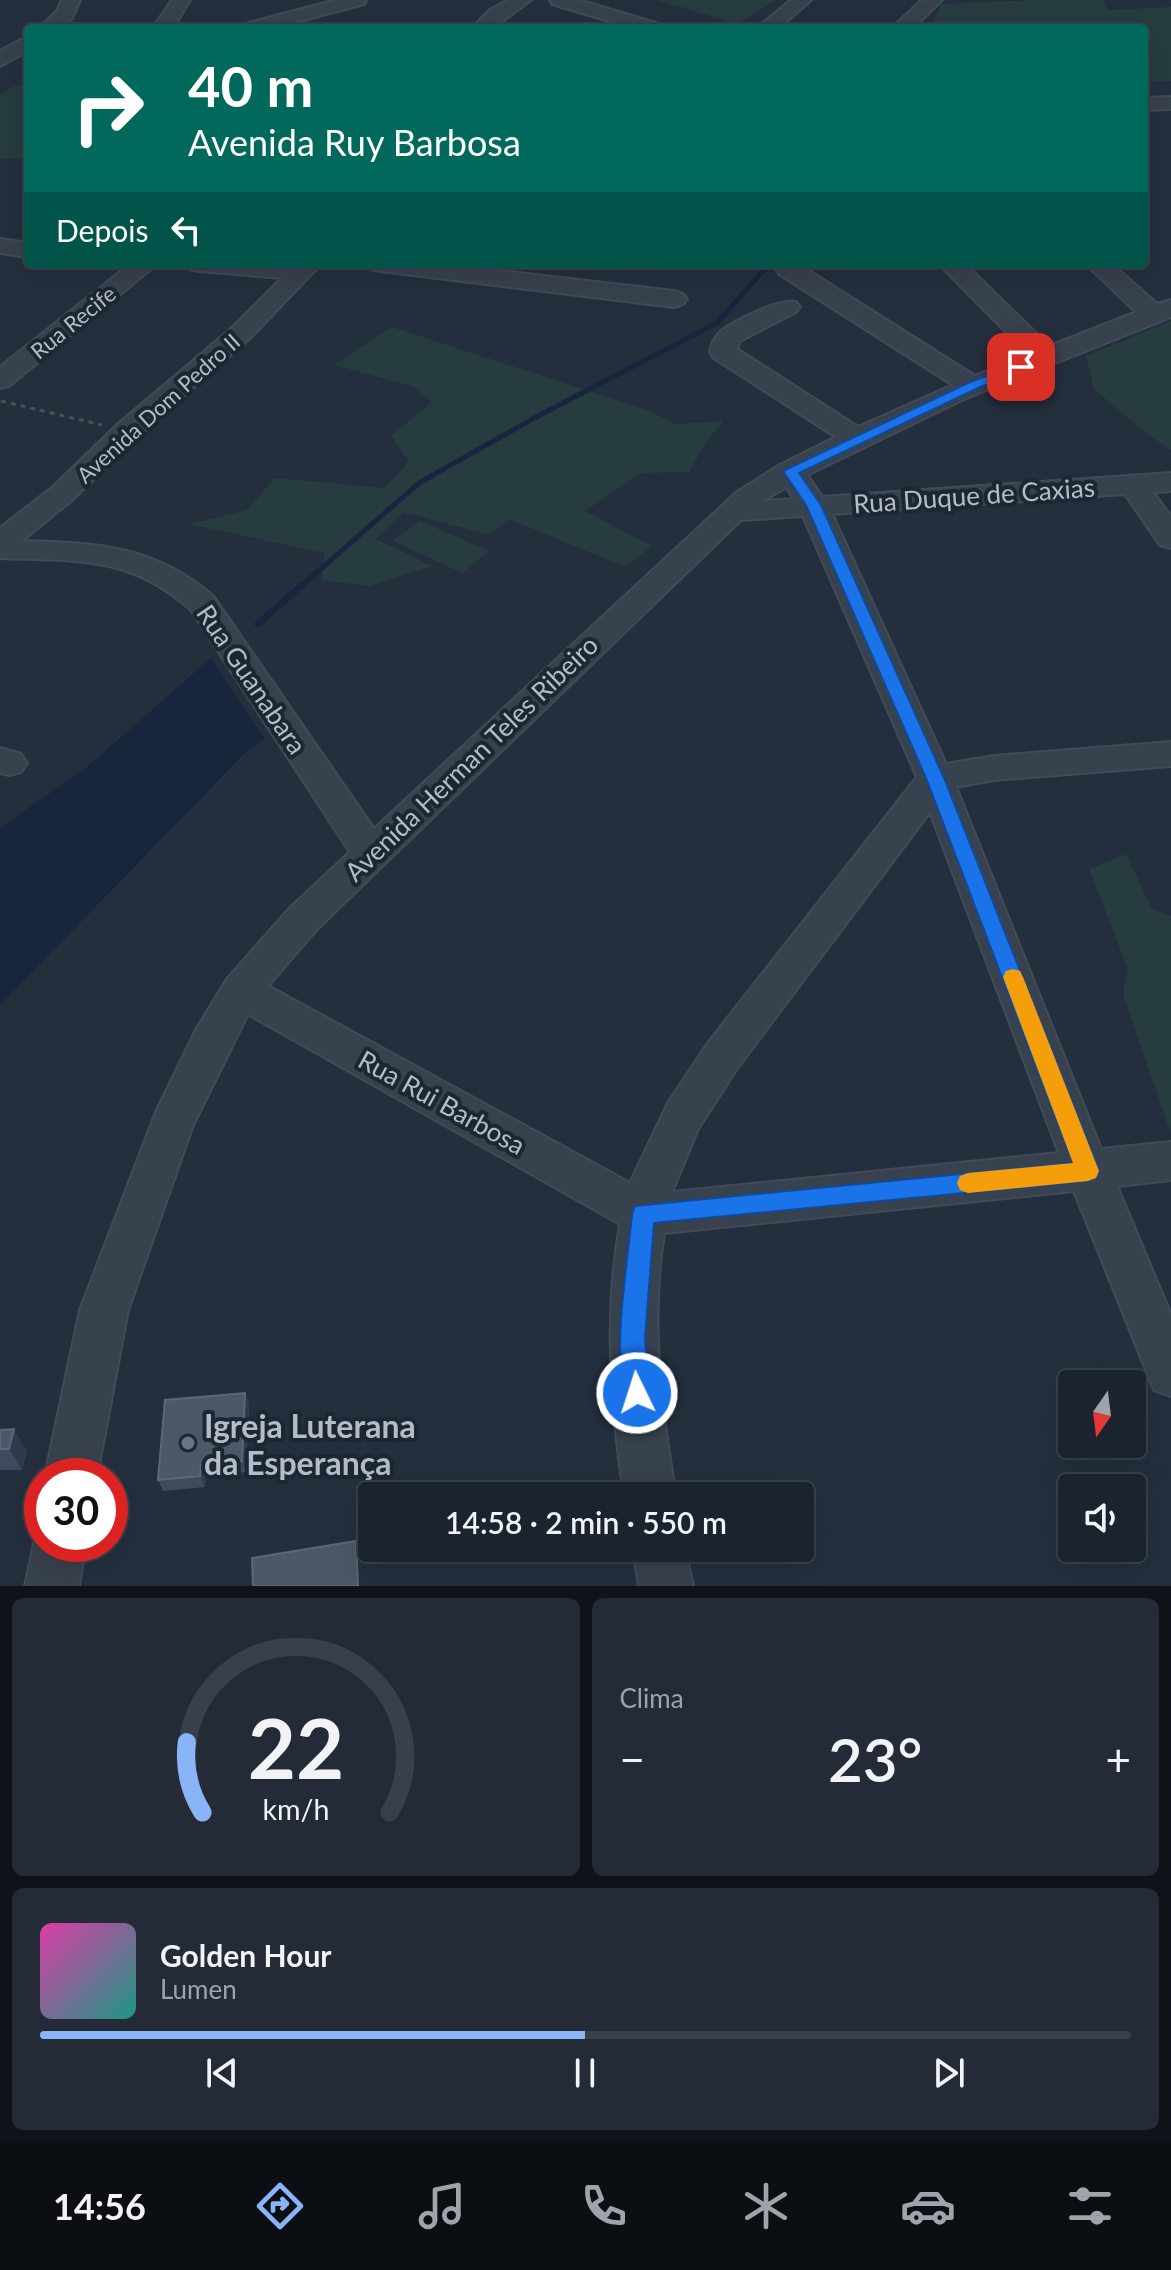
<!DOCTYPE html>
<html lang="pt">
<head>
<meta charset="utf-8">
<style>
	:root { --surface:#1b232e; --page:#242b36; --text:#f1f3f6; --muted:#a0a4aa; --line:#39404a; --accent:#8ab4f8 }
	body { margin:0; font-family:Lato,sans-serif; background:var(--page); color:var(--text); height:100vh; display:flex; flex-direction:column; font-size:30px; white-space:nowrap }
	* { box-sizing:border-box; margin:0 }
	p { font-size:26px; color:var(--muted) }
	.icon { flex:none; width:44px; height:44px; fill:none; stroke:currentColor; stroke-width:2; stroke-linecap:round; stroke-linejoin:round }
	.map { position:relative; height:1586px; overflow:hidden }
	.drawer { display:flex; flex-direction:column; gap:12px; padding:12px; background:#0f1319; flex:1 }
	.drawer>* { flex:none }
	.hud { position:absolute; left:24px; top:24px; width:1124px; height:244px; border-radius:8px; box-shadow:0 8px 32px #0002,0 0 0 2px var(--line); background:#00695c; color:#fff; overflow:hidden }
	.needle { width:52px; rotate:194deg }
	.buttons { position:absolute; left:1058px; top:1370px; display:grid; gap:16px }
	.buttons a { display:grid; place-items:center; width:88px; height:88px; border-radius:8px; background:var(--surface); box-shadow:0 8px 32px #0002,0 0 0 2px var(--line); font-size:40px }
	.speed { position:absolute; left:24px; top:1458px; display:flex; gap:16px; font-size:40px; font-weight:700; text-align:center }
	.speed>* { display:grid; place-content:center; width:104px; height:104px; border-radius:50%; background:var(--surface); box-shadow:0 8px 32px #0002,0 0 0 2px var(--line); line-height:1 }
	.speed .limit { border:12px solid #d22; background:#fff; color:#111 }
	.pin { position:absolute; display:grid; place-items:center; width:68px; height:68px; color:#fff; margin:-34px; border-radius:16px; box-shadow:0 4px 12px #0006 }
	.me { position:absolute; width:88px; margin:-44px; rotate:356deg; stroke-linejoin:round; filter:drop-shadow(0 0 6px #0008) }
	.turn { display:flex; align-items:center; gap:28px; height:168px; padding:0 32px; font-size:36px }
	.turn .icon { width:104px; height:104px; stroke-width:2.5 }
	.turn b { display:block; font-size:56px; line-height:68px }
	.then { display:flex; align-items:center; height:76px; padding:0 32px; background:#0003; gap:16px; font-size:30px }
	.big { font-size:60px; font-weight:600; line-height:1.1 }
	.drawer .widget { flex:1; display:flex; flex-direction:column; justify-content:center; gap:12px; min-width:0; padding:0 28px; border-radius:12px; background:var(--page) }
	.drawer .dial { align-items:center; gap:0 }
	.dial svg { height:208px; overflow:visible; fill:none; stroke:var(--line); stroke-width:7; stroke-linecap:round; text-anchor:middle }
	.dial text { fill:var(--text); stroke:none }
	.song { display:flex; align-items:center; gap:24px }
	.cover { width:96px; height:96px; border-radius:12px; background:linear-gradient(135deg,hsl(320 70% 55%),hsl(170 70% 35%)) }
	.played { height:8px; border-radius:4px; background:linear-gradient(90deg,var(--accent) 50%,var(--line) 50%) }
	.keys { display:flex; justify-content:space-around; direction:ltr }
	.heat { display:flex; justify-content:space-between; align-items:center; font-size:44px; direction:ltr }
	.drawer .tiles { flex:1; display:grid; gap:12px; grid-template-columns:1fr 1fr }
	.widget:last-child { grid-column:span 2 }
	.trip { position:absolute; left:358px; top:1482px; width:456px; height:80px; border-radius:8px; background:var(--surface); box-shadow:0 8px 32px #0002,0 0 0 2px var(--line); font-weight:600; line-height:80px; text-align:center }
	.menu { display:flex; height:128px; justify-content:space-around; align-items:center; background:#0b0e12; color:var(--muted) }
	.menu .icon { width:56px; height:56px }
	.menu .on { color:var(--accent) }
	.menu b { font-size:36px; color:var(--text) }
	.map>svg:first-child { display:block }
	.green { fill:#263c3f }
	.water { fill:#17263c }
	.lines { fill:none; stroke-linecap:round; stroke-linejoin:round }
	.stream-far1 { stroke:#17263c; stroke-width:5 }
	.stream { stroke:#17263c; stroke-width:7 }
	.minor-casing { stroke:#414a57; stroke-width:4 }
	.path { stroke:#3f5557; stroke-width:3; stroke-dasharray:5 5; stroke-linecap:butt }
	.minor { fill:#38414e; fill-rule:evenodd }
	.wall { fill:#3f4b5c }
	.shaded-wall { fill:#2f3b4b }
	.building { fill:#4b5868; stroke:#5c6777; stroke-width:2 }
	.route { fill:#1a73e8; stroke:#114b97; stroke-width:2 }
	.slow { fill:#f59e0b }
	.worship-dot { fill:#6b7280; stroke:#1d2633; stroke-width:3 }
	.labels { text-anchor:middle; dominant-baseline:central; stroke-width:8; stroke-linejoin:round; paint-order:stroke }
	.far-street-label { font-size:22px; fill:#b4bcc9; stroke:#1d2633 }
	.street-label { font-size:26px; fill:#b4bcc9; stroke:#1d2633 }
	.near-poi-label { font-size:32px; font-weight:bold; fill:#b4bcc9; stroke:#1d2633; text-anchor:start }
</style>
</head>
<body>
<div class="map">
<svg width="1171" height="1586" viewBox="0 0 1171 1586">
	<rect width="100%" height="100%" fill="#242f3e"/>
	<g class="green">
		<polygon points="656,0 776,0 737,24"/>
		<polygon points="1039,0 1104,0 1107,10 1171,7 1171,81 1144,82 1144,28 931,28 941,4"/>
		<polygon points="28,84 28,159 2,159 0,163 0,95 12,87"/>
		<polygon points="1171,321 1171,450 1147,434 1094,389 1086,356"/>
		<polygon points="392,327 647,410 676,424 723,421 706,442 689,472 641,473 585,511 652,546 625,567 509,519 490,535 403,512 376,539 432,566 369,586 322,580 324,553 189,524 248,510 274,478 385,488 409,461 391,436 432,402 412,386 334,365"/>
		<polygon points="420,521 489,551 462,573 393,541"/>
		<polygon points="1126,854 1152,909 1171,916 1171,1134 1123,994 1128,969 1089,869"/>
	</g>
	<polygon class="water" points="211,658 264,738 243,755 0,1005 0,828 87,767"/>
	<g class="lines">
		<polyline class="stream-far1" points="300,587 419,483 536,417 717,323 769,264"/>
		<polyline class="stream" points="258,624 302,585"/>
		<g class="minor-casing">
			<g id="minor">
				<polygon points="62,0 80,0 72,18 60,28 39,28 57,11"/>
				<polygon points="172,0 190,0 173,28 153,28"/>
				<polygon points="336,0 366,0 364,4 274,28 242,28 245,24"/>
				<polygon points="508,0 531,0 493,28 472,28 490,10"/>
				<polygon points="550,0 579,0 659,24 662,28 632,28 552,4"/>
				<polygon points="791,0 811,0 779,28 757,28"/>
				<polygon points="922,0 942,0 913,28 892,28"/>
				<polygon points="28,36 28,51 0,66 0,51"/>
				<polygon points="1171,97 1171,109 1144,110 1144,98"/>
				<polygon points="0,239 28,243 28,257 0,253"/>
				<polygon points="130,264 157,264 9,386 0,388 0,367"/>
				<path d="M187,264H321L251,337L137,437L73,499L22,541C96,543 154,545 213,596L374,829L737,492L780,465L836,437L714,358L710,352C711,345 713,340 718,334C730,322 780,298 796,302L800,307L796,312L740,341L737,349L858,427L953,385L779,274L774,264H798L975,376L1028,354L939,264H965L1049,346L1136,312L1086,264H1112L1157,304L1171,300V317L964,399L807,475L822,497L1171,473V491L1153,492L1171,517V548L1160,545L1125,494L832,514L946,764L994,756L1171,742V766L994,780L956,787L1101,1149L1171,1142V1180L1117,1186L1171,1315V1396L1154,1390L1074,1191L664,1233C650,1321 661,1410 676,1496H624C611,1405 604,1314 620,1224L248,1014L193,1125L128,1310L97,1476H45L80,1310L156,1112L197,1028L227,979L289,909L350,852L191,610C129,555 78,561 0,558V528L53,487L117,425L233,327L282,278L199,271L190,269ZM786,487L794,499L763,501ZM803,516L917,777L708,1043L668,1103L630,1183L268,986L317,929L741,520ZM930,812L1059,1153L672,1192L698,1129L738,1067Z"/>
				<polygon points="368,264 442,264 674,291 683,294 687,299 683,304 674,307 380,271 371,269"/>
				<polygon points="0,748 21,754 27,763 21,772 9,775 0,773"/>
				<polygon points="41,1525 42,1544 86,1544 79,1586 25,1586 34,1544"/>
				<polygon points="633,1548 685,1548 693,1586 639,1586"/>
			</g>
		</g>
		<polyline class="path" points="1,401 102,425"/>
		<use href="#minor" class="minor"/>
	</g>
	<g class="wall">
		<polygon points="245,1393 249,1404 246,1472 206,1476 205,1487 163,1491 158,1480"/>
		<polygon points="0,1430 27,1451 22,1470 0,1470"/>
	</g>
	<g class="shaded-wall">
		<polygon points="245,1393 249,1404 246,1472 242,1461"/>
		<polygon points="14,1429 27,1451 22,1470 9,1449"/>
		<polygon points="201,1465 206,1476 205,1487 200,1476"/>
	</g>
	<g class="building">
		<polygon points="245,1393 242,1461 201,1465 200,1476 158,1480 165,1400"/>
		<polygon points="14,1429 9,1449 0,1449 0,1430"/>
		<polygon points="356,1541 358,1586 253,1586 252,1558"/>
	</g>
	<path class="route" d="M1021,363L1028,367L1026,369L978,388L799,473L821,505L944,778L1099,1171L1096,1178L1088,1181L654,1223L645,1338L650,1393L646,1401L637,1405L628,1401C610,1358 628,1262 632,1214L635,1206L1073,1163L926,778L806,505L783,471L968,383Z"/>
	<polygon class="slow" points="1013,969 1020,971 1023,977 1099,1171 1096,1178 1088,1181 968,1193 960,1190 957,1183 960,1176 968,1173 1073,1163 1003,977 1006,971"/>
	<circle class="worship-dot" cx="188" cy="1443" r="8"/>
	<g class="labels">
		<g class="far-street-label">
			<text transform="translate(73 322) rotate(-39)">Rua Recife</text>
			<text transform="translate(158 408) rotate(-42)">Avenida Dom Pedro II</text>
		</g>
		<g class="street-label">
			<text transform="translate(974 495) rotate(-4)">Rua Duque de Caxias</text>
			<text transform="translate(252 679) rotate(56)">Rua Guanabara</text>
			<text transform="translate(471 758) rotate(-44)">Avenida Herman Teles Ribeiro</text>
			<text transform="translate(442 1102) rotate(29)">Rua Rui Barbosa</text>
		</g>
		<g class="near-poi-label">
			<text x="204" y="1425">Igreja Luterana<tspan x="204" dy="37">da Esperança</tspan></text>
		</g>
	</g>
</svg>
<div class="buttons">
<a><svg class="needle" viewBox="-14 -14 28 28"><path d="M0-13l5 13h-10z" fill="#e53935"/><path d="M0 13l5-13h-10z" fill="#a0a4aa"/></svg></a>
<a><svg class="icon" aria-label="sound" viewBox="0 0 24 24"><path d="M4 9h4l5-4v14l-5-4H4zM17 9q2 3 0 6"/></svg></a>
</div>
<div class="speed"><div class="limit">30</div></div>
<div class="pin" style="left:1021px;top:367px;background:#d93025"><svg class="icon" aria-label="arrive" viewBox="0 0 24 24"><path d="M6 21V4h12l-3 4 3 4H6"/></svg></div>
<svg class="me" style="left:637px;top:1393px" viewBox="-20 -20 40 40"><circle r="17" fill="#1a73e8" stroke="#fff" stroke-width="3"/><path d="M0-11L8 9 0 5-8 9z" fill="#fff"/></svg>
<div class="trip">14:58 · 2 min · 550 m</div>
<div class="hud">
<div class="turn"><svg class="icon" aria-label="right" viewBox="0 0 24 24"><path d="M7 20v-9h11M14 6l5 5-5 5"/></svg><div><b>40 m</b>Avenida Ruy Barbosa</div></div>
<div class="then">Depois<svg class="icon" aria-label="left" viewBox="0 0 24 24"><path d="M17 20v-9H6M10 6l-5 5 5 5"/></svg></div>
</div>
</div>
<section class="drawer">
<div class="tiles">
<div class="widget dial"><svg viewBox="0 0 100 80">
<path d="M14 69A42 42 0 1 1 86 69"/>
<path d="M14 69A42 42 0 0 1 8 42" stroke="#8ab4f8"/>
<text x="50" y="56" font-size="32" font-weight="700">22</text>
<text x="50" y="72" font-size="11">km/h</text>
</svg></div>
<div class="widget"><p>Clima</p>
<div class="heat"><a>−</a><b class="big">23°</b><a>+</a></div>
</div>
<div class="widget">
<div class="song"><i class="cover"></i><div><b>Golden Hour</b><p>Lumen</p></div></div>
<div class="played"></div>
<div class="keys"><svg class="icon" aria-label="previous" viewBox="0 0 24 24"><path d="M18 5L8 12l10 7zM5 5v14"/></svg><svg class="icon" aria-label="pause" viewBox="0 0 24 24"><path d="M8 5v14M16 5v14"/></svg><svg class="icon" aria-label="next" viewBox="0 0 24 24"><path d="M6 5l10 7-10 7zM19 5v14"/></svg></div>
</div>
</div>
</section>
<nav class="menu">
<b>14:56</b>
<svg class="icon on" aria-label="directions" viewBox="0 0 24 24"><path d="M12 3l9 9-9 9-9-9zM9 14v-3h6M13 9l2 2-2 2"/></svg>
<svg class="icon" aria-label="music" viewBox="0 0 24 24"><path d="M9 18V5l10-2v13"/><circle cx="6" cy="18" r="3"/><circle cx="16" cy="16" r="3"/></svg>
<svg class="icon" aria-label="phone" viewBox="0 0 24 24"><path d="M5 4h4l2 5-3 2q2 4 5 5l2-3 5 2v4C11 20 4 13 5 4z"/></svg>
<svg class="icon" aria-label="climate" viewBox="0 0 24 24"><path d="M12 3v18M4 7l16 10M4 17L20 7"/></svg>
<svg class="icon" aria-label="car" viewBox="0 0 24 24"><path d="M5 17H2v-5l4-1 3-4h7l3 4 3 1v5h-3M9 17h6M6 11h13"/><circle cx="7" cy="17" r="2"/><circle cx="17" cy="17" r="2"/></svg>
<svg class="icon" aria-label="filters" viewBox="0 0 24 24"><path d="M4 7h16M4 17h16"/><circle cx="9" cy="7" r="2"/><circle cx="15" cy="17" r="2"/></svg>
</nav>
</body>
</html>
